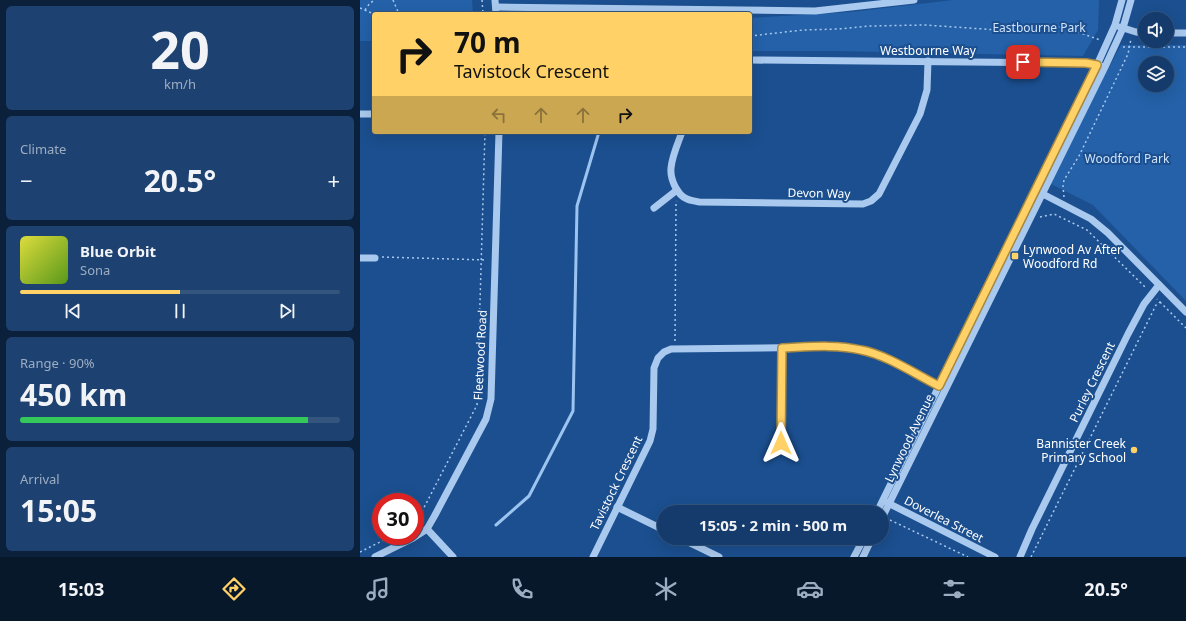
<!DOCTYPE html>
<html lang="en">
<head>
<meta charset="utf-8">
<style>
	:root { --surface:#143b6b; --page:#1d4271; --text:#f1f3f6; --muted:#9dadc1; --line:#33557e; --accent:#ffd166 }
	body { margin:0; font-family:"Noto Sans",sans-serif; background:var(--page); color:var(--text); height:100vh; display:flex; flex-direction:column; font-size:15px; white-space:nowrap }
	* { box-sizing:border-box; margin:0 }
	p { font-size:13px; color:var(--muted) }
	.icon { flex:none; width:22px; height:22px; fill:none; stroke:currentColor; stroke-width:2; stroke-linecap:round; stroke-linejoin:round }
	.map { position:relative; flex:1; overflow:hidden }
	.panel { display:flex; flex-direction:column; gap:6px; padding:6px; background:#0b203b; width:360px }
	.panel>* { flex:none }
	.banner { position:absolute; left:12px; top:12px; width:380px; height:122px; border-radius:4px; box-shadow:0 4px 16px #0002,0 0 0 1px var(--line); background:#ffd166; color:#111; overflow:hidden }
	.controls { position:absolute; left:778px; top:12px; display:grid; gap:8px }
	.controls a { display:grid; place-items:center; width:36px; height:36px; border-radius:50%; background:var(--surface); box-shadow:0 4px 16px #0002,0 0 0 1px var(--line); font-size:20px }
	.speed { position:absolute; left:12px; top:493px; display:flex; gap:8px; font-size:20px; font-weight:700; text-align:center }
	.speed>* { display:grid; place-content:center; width:52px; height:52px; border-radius:50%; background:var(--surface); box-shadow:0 4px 16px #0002,0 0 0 1px var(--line); line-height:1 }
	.speed .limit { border:6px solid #d22; background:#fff; color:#111 }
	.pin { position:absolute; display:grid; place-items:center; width:34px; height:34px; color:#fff; margin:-17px; border-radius:8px; box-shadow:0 2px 6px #0006 }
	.me { position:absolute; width:44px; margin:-22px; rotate:0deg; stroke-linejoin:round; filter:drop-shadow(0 0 3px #0008) }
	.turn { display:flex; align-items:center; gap:14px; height:84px; padding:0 16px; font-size:18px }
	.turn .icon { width:52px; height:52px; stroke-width:2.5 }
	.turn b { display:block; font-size:28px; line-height:34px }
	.lanes { display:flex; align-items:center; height:38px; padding:0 16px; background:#0003; justify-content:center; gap:20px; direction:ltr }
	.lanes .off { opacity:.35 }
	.big { font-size:30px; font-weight:700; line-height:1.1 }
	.panel .tile { flex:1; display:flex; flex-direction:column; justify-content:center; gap:6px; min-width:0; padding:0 14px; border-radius:6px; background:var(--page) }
	.panel .dial { align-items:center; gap:0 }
	.dial b { font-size:52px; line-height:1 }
	.song { display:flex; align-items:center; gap:12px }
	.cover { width:48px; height:48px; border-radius:6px; background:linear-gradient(135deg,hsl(60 70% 55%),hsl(90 70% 35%)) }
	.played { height:4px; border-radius:2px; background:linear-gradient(90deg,var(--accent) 50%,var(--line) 50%) }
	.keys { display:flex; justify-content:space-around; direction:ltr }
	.heat { display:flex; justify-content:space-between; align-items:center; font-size:22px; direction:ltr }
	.charge { height:6px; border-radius:3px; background:linear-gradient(90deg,#34c759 90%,var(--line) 0) }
	.trip { position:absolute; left:297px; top:505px; width:232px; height:40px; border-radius:20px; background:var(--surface); box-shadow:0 4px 16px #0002,0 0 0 1px var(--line); font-weight:700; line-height:40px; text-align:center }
	.tabs { display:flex; height:64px; justify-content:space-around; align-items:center; background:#08182b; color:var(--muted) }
	.tabs .icon { width:28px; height:28px }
	.tabs .selected { color:var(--accent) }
	.tabs b { font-size:18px; color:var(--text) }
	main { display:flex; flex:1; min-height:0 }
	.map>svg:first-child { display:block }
	.green { fill:#2461a8; fill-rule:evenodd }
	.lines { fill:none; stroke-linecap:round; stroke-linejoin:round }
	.stream { stroke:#9cc4f0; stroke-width:3 }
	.path { stroke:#a9c9ee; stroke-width:1.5; stroke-dasharray:2 3; stroke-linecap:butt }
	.minor { stroke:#a9c9ee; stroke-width:7 }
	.route-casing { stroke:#a68842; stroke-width:10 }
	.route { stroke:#ffd166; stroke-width:7 }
	.poi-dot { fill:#ffd166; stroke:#1b4f8f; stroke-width:1.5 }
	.labels { text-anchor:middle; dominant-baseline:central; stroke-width:4; stroke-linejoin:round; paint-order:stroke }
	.park-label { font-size:12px; fill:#cfe3fa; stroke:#1b4f8f }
	.street-label { font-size:12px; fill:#fff; stroke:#1b4f8f }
	.poi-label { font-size:12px; fill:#fff; stroke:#1b4f8f; text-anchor:start }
</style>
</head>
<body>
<main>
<section class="panel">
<div class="tile dial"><b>20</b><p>km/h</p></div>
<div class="tile"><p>Climate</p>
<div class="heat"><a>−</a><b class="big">20.5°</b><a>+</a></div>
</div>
<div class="tile">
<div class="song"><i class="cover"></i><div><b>Blue Orbit</b><p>Sona</p></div></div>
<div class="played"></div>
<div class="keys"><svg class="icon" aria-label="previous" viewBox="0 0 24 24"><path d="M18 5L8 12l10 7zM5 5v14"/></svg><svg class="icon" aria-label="pause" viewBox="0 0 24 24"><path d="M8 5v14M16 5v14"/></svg><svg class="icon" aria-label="next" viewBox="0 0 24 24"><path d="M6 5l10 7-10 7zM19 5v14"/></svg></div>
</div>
<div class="tile"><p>Range · 90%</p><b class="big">450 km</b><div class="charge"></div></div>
<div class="tile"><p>Arrival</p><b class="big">15:05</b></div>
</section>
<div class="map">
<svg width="826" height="557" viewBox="0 0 826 557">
	<rect width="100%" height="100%" fill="#1b4f8f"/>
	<g class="green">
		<polygon points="0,0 112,0 113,14 14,14 14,41 0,41"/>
		<polygon points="593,0 739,0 738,30 723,56 473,51 390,51 390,18 491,12"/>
		<path d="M761,45H826V301L733,205L691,184L708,144ZM785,63H807V85H785Z"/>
	</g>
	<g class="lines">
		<polyline class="stream" points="136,525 169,496 213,411 217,206 239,132"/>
		<g class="path">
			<polyline points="33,0 39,14"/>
			<polyline points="122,0 123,14"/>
			<polyline points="0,8 14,14"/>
			<polyline points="5,10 10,3 15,0"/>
			<polyline points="390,36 443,30 478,29 510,26 565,25 667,32 695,27 704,27 740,40"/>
			<polyline points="763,47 826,47"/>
			<polyline points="704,197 703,186 704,180 719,156 768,54 771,39"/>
			<polyline points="680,217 694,214 727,230 786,288"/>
			<polyline points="22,257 127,260"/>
			<polyline points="800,302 826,328"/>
			<polyline points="315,341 316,203 317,201"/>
			<polyline points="504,511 506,512"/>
			<polyline points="530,520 608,557"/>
			<polyline points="55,525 117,405 125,132"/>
			<polyline points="0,552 32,536"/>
			<polyline points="671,557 796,305 800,302 797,299"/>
		</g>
		<g class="minor">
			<polyline points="135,0 136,14"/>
			<polyline points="136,7 455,11 554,0"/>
			<polyline points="760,27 776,32 785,33"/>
			<polyline points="807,33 826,33"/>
			<polyline points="390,60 726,63 741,66"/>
			<polyline points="0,114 14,114"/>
			<path d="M322,132C318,143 312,156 311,168C310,179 317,195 327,199C331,201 336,201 339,202L503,204L511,201L519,194L560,114L567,90L568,61"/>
			<polyline points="679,192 731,219 748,233 826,312"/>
			<polyline points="294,208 317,190"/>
			<polyline points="0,258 15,258"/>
			<polyline points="421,443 422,348"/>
			<polyline points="526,502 635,557"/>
			<polyline points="257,507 304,530"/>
			<polyline points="517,512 737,65 755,25 762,0"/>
			<polyline points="522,518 745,67 763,28 771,0"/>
			<polyline points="67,529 93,557"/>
			<polyline points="320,538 359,557"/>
			<polyline points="15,557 53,538 67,529 75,515 126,419 131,399 139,132"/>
			<polyline points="233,557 290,441 293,429 294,368 298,358 304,352 311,349 477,347 501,350 518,354 582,387"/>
			<polyline points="494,557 504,538"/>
			<polyline points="503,557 512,538"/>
			<polyline points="660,557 672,529 768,334 784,304 799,285"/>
		</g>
	</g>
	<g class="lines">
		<g class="route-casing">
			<path id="route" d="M421,443L422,348C448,347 475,344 501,350C527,355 555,374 579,386L737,65L726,63L663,62"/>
		</g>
		<use href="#route" class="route"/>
	</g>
	<g class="poi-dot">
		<rect x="651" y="252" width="8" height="8" rx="2"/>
		<circle cx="774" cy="450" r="4"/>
	</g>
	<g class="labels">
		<g class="park-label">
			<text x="679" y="27">Eastbourne Park</text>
			<text x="767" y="158">Woodford Park</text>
		</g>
		<g class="street-label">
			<text x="568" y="50">Westbourne Way</text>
			<text transform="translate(459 193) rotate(1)">Devon Way</text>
			<text transform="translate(120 355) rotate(-87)">Fleetwood Road</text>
			<text transform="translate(732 382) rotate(-64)">Purley Crescent</text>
			<text transform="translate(549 438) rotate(-64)">Lynwood Avenue</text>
			<text transform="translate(256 483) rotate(-64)">Tavistock Crescent</text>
			<text transform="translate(584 519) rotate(27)">Doverlea Street</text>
		</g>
		<g class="poi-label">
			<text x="663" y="249">Lynwood Av After<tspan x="663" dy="14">Woodford Rd</tspan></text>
			<text x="766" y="443" text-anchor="end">Bannister Creek<tspan x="766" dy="14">Primary School</tspan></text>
		</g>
	</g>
</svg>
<div class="controls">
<a><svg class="icon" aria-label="sound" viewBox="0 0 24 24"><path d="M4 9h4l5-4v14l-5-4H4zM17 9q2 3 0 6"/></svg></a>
<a><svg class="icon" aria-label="layers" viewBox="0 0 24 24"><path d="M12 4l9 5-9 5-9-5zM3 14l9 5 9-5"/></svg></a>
</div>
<div class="speed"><div class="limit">30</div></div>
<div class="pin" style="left:663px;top:62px;background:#d93025"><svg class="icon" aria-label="arrive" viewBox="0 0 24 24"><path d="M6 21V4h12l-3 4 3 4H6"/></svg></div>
<svg class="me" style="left:421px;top:443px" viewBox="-20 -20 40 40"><path d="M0-17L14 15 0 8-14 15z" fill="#ffd166" stroke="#fff" stroke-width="4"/></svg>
<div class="trip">15:05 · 2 min · 500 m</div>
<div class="banner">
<div class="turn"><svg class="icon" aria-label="right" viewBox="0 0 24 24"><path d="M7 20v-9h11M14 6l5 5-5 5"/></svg><div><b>70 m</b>Tavistock Crescent</div></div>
<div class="lanes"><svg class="icon off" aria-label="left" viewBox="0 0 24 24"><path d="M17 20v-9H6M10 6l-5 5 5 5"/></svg><svg class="icon off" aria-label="ahead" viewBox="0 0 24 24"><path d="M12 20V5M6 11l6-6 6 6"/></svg><svg class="icon off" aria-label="ahead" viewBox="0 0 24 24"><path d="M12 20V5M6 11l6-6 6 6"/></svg><svg class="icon" aria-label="right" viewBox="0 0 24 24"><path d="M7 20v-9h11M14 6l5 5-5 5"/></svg></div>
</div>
</div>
</main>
<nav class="tabs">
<b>15:03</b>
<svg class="icon selected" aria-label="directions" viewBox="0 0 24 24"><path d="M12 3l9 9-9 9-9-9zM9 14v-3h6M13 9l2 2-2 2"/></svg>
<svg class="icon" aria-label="music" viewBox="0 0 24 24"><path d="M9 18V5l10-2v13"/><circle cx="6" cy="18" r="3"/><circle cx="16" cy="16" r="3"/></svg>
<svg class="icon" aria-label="phone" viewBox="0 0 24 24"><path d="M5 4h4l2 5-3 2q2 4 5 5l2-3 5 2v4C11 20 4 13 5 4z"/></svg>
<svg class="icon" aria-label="climate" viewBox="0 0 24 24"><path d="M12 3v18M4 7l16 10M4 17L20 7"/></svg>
<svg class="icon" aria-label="car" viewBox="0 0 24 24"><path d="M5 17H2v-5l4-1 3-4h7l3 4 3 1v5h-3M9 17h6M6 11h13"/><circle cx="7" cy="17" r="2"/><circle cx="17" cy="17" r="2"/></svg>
<svg class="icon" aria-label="filters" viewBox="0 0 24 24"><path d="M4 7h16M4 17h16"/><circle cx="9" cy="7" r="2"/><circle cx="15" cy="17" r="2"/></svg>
<b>20.5°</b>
</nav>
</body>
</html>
